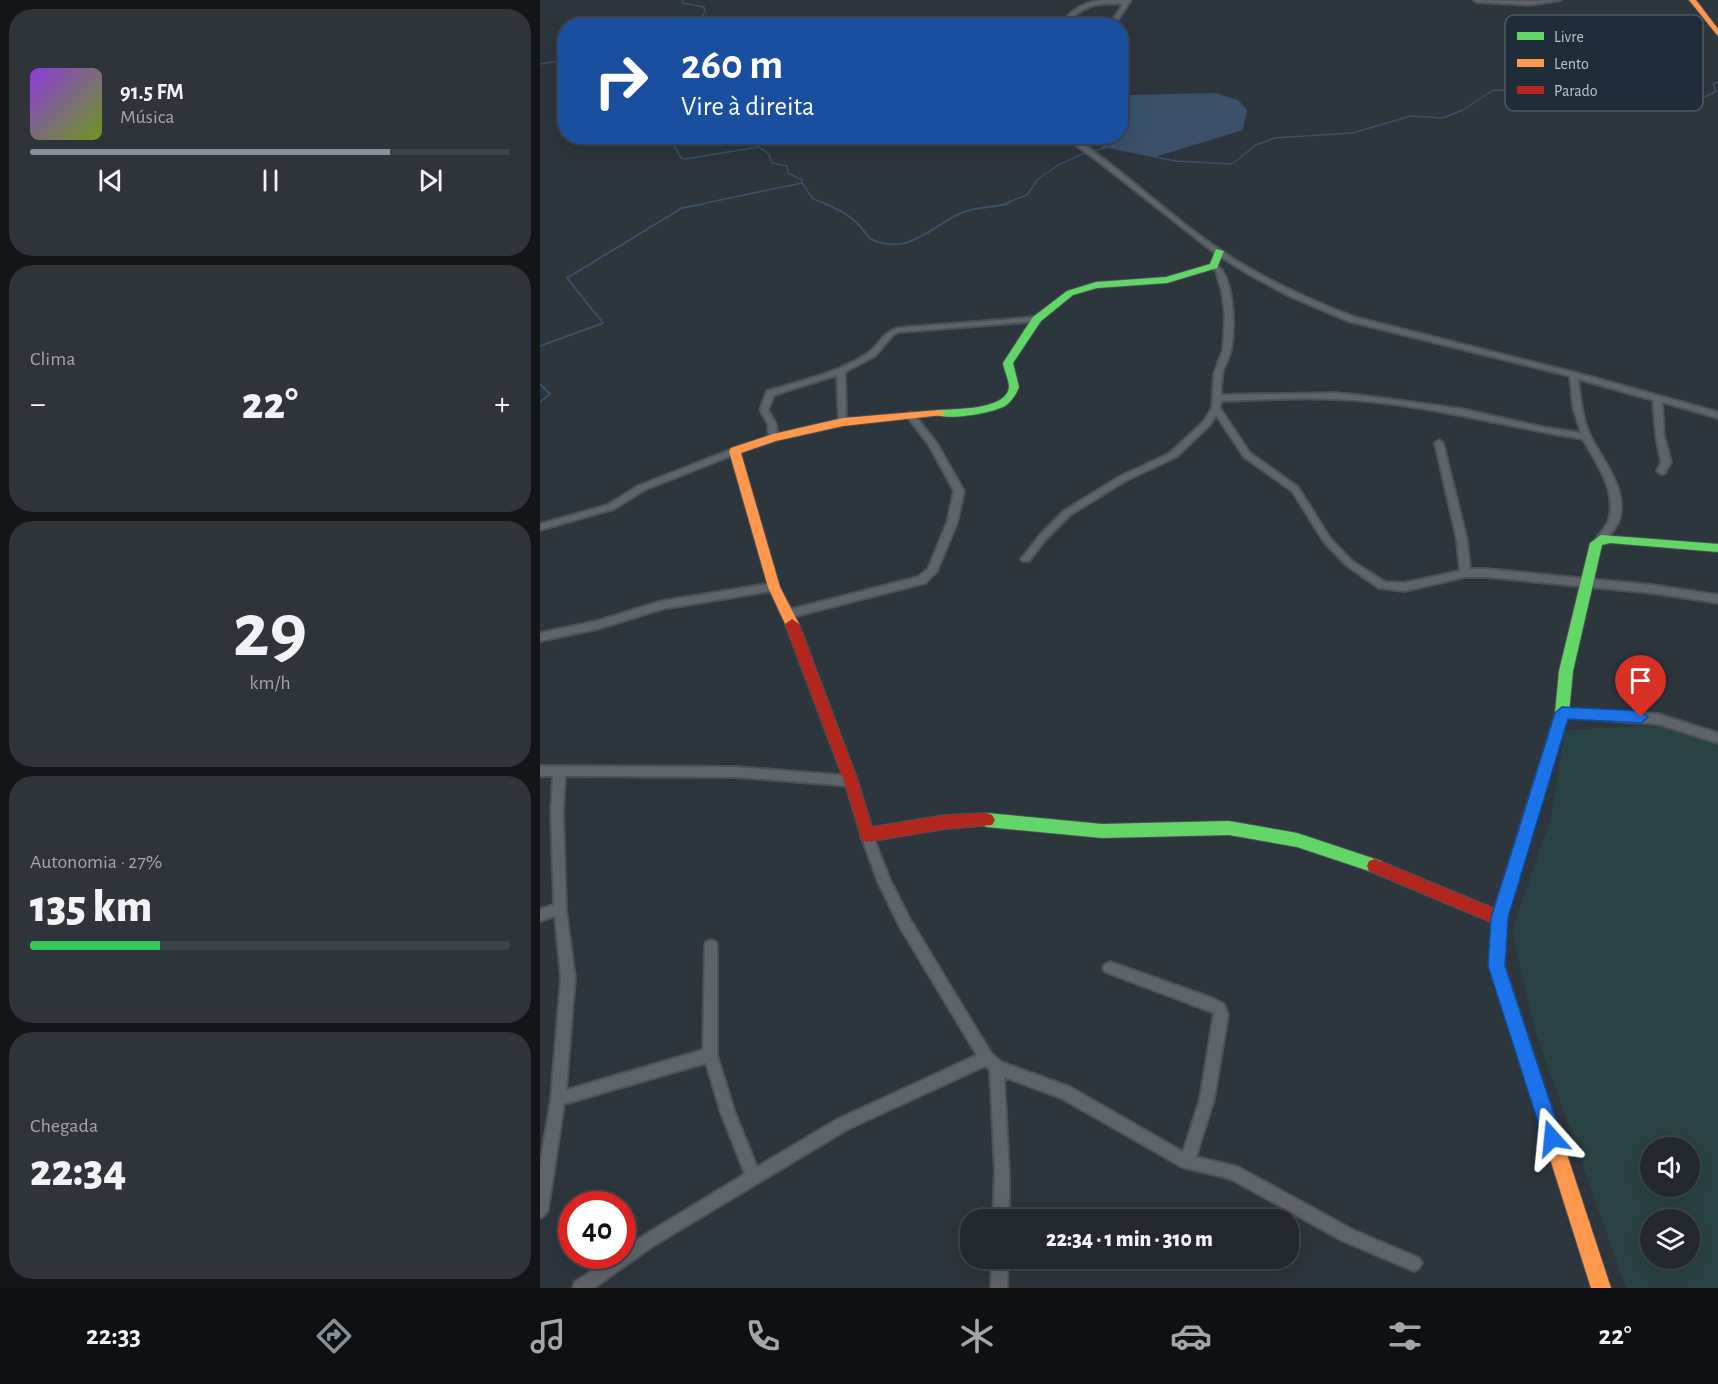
<!DOCTYPE html>
<html lang="pt">
<head>
<meta charset="utf-8">
<style>
	:root { --surface:#22282e; --page:#2e343a; --text:#f1f3f6; --muted:#a2a6aa; --line:#3f444a; --accent:#87919b }
	body { margin:0; font-family:"Alegreya Sans",sans-serif; background:var(--page); color:var(--text); height:100vh; display:flex; flex-direction:column; font-size:22px; white-space:nowrap }
	* { box-sizing:border-box; margin:0 }
	p { font-size:20px; color:var(--muted) }
	.icon { flex:none; width:33px; height:33px; fill:none; stroke:currentColor; stroke-width:2; stroke-linecap:round; stroke-linejoin:round }
	.map { position:relative; flex:1; overflow:hidden }
	.details { display:flex; flex-direction:column; gap:9px; padding:9px; background:#131619; width:540px }
	.details>* { flex:none }
	.banner { position:absolute; left:18px; top:18px; width:570px; height:126px; border-radius:24px; box-shadow:0 6px 24px #0002,0 0 0 2px var(--line); background:#1a4fa0; color:#fff; overflow:hidden }
	.buttons { position:absolute; left:1100px; top:1137px; display:grid; gap:12px }
	.buttons a { display:grid; place-items:center; width:60px; height:60px; border-radius:50%; background:var(--surface); box-shadow:0 6px 24px #0002,0 0 0 2px var(--line); font-size:30px }
	.speed { position:absolute; left:18px; top:1191px; display:flex; gap:12px; font-size:30px; font-weight:700; text-align:center }
	.speed>* { display:grid; place-content:center; width:78px; height:78px; border-radius:50%; background:var(--surface); box-shadow:0 6px 24px #0002,0 0 0 2px var(--line); line-height:1 }
	.speed .limit { border:9px solid #d22; background:#fff; color:#111 }
	.pin { position:absolute; display:grid; place-items:center; width:51px; height:51px; color:#fff; margin:-62px -26px; border-radius:50% 50% 50% 0; rotate:-45deg; box-shadow:0 0 6px #0007 }
	.pin .icon { rotate:45deg }
	.me { position:absolute; width:66px; margin:-33px; rotate:342deg; stroke-linejoin:round; filter:drop-shadow(0 0 4px #0008) }
	.turn { display:flex; align-items:center; gap:21px; height:126px; padding:0 24px; font-size:27px }
	.turn .icon { width:78px; height:78px; stroke-width:2.5 }
	.turn b { display:block; font-size:42px; line-height:51px }
	.big { font-size:45px; font-weight:800; line-height:1.1 }
	.details .widget { flex:1; display:flex; flex-direction:column; justify-content:center; gap:9px; min-width:0; padding:0 21px; border-radius:24px; background:var(--page) }
	.details .dial { align-items:center; gap:0 }
	.dial b { font-size:78px; line-height:1 }
	.song { display:flex; align-items:center; gap:18px }
	.cover { width:72px; height:72px; border-radius:9px; background:linear-gradient(135deg,hsl(270 70% 55%),hsl(80 70% 35%)) }
	.played { height:6px; border-radius:3px; background:linear-gradient(90deg,var(--accent) 75%,var(--line) 75%) }
	.keys { display:flex; justify-content:space-around; direction:ltr }
	.heat { display:flex; justify-content:space-between; align-items:center; font-size:33px; direction:ltr }
	.charge { height:9px; border-radius:4px; background:linear-gradient(90deg,#34c759 27%,var(--line) 0) }
	.trip { position:absolute; left:420px; top:1209px; width:339px; height:60px; border-radius:24px; background:var(--surface); box-shadow:0 6px 24px #0002,0 0 0 2px var(--line); font-weight:800; line-height:60px; text-align:center }
	.tab-bar { display:flex; height:96px; justify-content:space-around; align-items:center; background:#0e1012; color:var(--muted) }
	.tab-bar .icon { width:42px; height:42px }
	.tab-bar .active { color:var(--accent) }
	.tab-bar b { font-size:27px; color:var(--text) }
	main { display:flex; flex:1; min-height:0 }
	.map>svg:first-child { display:block }
	.green { fill:#294244; fill-rule:evenodd }
	.water { fill:#3a5169 }
	.lines { fill:none; stroke-linecap:round; stroke-linejoin:round }
	.stream-far1 { stroke:#3a5169; stroke-width:1.5 }
	.stream { stroke:#3a5169; stroke-width:2 }
	.street-casing { stroke:#4c5157; stroke-width:4 }
	.fast-casing { stroke:#4c5157; stroke-width:2 }
	.slow-casing { stroke:#4c5157; stroke-width:2 }
	.jam-casing { stroke:#4c5157; stroke-width:2 }
	.street { fill:#5e646a; fill-rule:evenodd }
	.fast { fill:#63d668; fill-rule:evenodd }
	.slow { fill:#ff974d; fill-rule:evenodd }
	.jam { fill:#b3261e; fill-rule:evenodd }
	.route { fill:#1a73e8; stroke:#114b97; stroke-width:1.5 }
	.key { fill:#1f2c39; stroke:#4d5965; stroke-width:1.5 }
	.key-label { font-size:16px; fill:#b8c2cd }
</style>
</head>
<body>
<main>
<section class="details">
<div class="widget">
<div class="song"><i class="cover"></i><div><b>91.5 FM</b><p>Música</p></div></div>
<div class="played"></div>
<div class="keys"><svg class="icon" aria-label="previous" viewBox="0 0 24 24"><path d="M18 5L8 12l10 7zM5 5v14"/></svg><svg class="icon" aria-label="pause" viewBox="0 0 24 24"><path d="M8 5v14M16 5v14"/></svg><svg class="icon" aria-label="next" viewBox="0 0 24 24"><path d="M6 5l10 7-10 7zM19 5v14"/></svg></div>
</div>
<div class="widget"><p>Clima</p>
<div class="heat"><a>−</a><b class="big">22°</b><a>+</a></div>
</div>
<div class="widget dial"><b>29</b><p>km/h</p></div>
<div class="widget"><p>Autonomia · 27%</p><b class="big">135 km</b><div class="charge"></div></div>
<div class="widget"><p>Chegada</p><b class="big">22:34</b></div>
</section>
<div class="map">
<svg width="1178" height="1288" viewBox="0 0 1178 1288">
	<rect width="100%" height="100%" fill="#2d353d"/>
	<path class="green" d="M1121,725L1178,744V1288H1086L996,1033L972,932L1012,814L1025,730ZM1110,1148H1149V1186H1110ZM1110,1220H1149V1258H1110Z"/>
	<polygon class="water" points="675,93 698,100 707,110 703,130 615,157 580,149 561,148 565,137 580,136 581,97 587,95"/>
	<g class="lines">
		<g class="stream-far1">
			<polyline points="143,0 142,3 164,7 165,11 157,26"/>
			<polyline points="0,64 18,61 26,54"/>
			<polyline points="128,136 141,158 145,159 219,147 229,154 232,163 247,166 248,173 262,180 262,183"/>
			<polyline points="572,148 635,161 692,164 716,145 735,138 812,133 871,116 903,118 923,110 953,90 1032,93 1081,99 1131,92 1165,97 1176,91 1173,84 1178,82"/>
			<polyline points="156,205 262,183 273,199 290,205"/>
			<polyline points="461,205 487,195 498,179 520,164 545,153 565,148"/>
		</g>
		<g class="stream">
			<path d="M285,204C297,208 308,215 317,223C323,228 326,237 333,240C373,257 394,221 427,211C440,207 455,207 468,204"/>
			<polyline points="0,346 63,323 27,278 142,208 163,204"/>
			<polyline points="0,384 10,394 0,402"/>
		</g>
		<g class="street-casing">
			<g id="street">
				<path d="M566,0H591L574,26H569L583,4C557,2 541,6 524,26H519C532,9 545,1 566,0Z"/>
				<polygon points="934,0 989,1 1021,0 989,5 937,2"/>
				<path d="M523,136H531L546,146C592,179 633,218 680,250C721,278 767,299 814,317L1037,373L1178,412V418L1122,402L1124,436L1131,462L1125,473L1122,474L1117,471L1121,462L1116,436L1113,400L1038,379C1040,397 1042,416 1049,433C1061,459 1091,491 1078,523C1075,529 1069,536 1064,541L1061,542L1056,539C1060,533 1067,527 1069,519C1077,490 1056,463 1043,439C961,426 879,402 795,399C757,397 719,400 681,401L680,408L710,453L758,487L790,538L812,561L845,582L864,583L920,571L917,540L895,443L899,440L903,443L927,540L930,569H946L1112,585L1178,595V603L1112,593L946,577H925L864,591L839,588L806,565L784,542L752,491L704,457L676,415L670,425L636,457L585,481L530,515L506,539L489,561H483L481,559L483,557L500,535L524,511L579,477L630,453L664,421L672,408L674,374L683,350L685,315L682,292L676,271L670,266L674,264C695,273 695,329 691,349C690,357 685,364 683,371C681,379 681,388 681,395L795,393L826,396L922,409L1002,427L1041,433L1033,407L1030,376L808,321L749,296L712,276L676,254L559,162Z"/>
				<path d="M497,317H500V321L359,332L353,335L335,356L305,372L306,424L303,425L299,422L297,375L234,395L228,410L236,424L237,438L233,441L229,438L228,424L220,410L227,391C261,381 297,373 327,354C340,345 341,333 358,328Z"/>
				<polygon points="370,412 373,413 396,442 424,491 417,523 397,571 385,583 381,584 248,618 244,617 243,614 244,611 378,577 388,569 407,523 414,491 389,445 366,415"/>
				<polygon points="195,448 198,449 198,453 104,490 74,509 0,530 0,524 68,505 98,486"/>
				<polygon points="234,583 239,587 238,590 122,609 57,629 0,641 0,633 57,621 122,601"/>
				<polygon points="1022,709 1118,714 1178,733 1178,743 1118,724 1022,717 1018,716 1016,713 1018,710"/>
				<polygon points="0,766 196,767 311,776 315,778 317,781 315,784 311,786 196,777 25,776 23,811 26,909 35,978 26,1090 163,1050 165,946 166,942 171,940 176,942 177,946 177,1055 195,1113 217,1167 298,1119 437,1055 361,929 338,882 321,835 323,831 327,830 331,831 350,880 371,921 451,1053 461,1062 530,1087 643,1152 660,1099 674,1013 565,972 563,968 565,964 570,962 672,998 684,1004 688,1015 674,1099 656,1157 698,1167 813,1230 879,1258 882,1263 879,1268 874,1271 803,1241 691,1179 642,1167 521,1098 464,1077 469,1172 469,1220 453,1220 455,1172 450,1070 445,1066 308,1129 113,1246 54,1288 33,1288 35,1282 74,1256 82,1256 82,1250 103,1236 205,1174 181,1113 166,1063 24,1104 8,1210 5,1215 0,1218 0,1165 11,1099 21,978 15,916 0,921 0,909 14,905 11,811 13,776 0,776"/>
				<polygon points="452,1258 468,1258 467,1288 451,1288"/>
			</g>
		</g>
		<g class="fast-casing">
			<g id="fast">
				<path d="M676,249L684,251L677,268L627,283L557,288L533,295L501,321L473,363L479,387C476,395 472,401 465,406C452,413 404,422 393,413L399,410C415,409 467,410 469,387C469,380 464,370 463,363L493,317L527,291L556,282L626,277L670,264Z"/>
				<polygon points="1061,535 1178,544 1178,552 1070,543 1062,545 1033,671 1029,713 967,918 966,949 964,955 958,957 952,955 950,949 951,918 1015,713 1019,671 1050,543"/>
				<polygon points="447,813 562,824 689,821 757,833 841,861 843,866 841,871 835,873 757,847 689,835 562,838 447,827 442,825 439,820 442,815"/>
			</g>
		</g>
		<g class="slow-casing">
			<g id="slow">
				<polygon points="1149,0 1156,0 1178,29 1178,36"/>
				<polygon points="399,410 405,413 403,415 303,426 236,441 201,453 240,587 259,624 257,628 247,628 228,587 189,451 191,448 233,434 303,418"/>
				<polygon points="958,941 964,943 966,949 965,966 1071,1288 1051,1288 949,966 952,943"/>
			</g>
		</g>
		<g class="jam-casing">
			<g id="jam">
				<polygon points="252,619 259,624 318,781 332,827 405,815 447,813 452,815 455,820 452,825 405,829 327,842 322,840 304,781 245,624"/>
				<polygon points="835,859 965,913 967,918 965,923 959,926 953,923 829,871 827,866 829,861"/>
			</g>
		</g>
		<use href="#street" class="street"/>
		<use href="#fast" class="fast"/>
		<use href="#slow" class="slow"/>
		<use href="#jam" class="jam"/>
	</g>
	<polygon class="route" points="1022,707 1101,711 1108,717 1101,723 1028,719 968,918 965,966 1022,1138 1019,1144 1012,1147 1006,1144 1003,1138 948,966 951,918 1015,713"/>
	<rect x="965" y="15" width="198" height="96" rx="9" class="key"/>
	<rect x="977" y="32" width="27" height="8" fill="#63d668"/>
	<rect x="977" y="59" width="27" height="8" fill="#ff974d"/>
	<rect x="977" y="86" width="27" height="8" fill="#b3261e"/>
	<g class="key-label">
		<text x="1014" y="42">Livre</text>
		<text x="1014" y="69">Lento</text>
		<text x="1014" y="96">Parado</text>
	</g>
</svg>
<div class="buttons">
<a><svg class="icon" aria-label="sound" viewBox="0 0 24 24"><path d="M4 9h4l5-4v14l-5-4H4zM17 9q2 3 0 6"/></svg></a>
<a><svg class="icon" aria-label="layers" viewBox="0 0 24 24"><path d="M12 4l9 5-9 5-9-5zM3 14l9 5 9-5"/></svg></a>
</div>
<div class="speed"><div class="limit">40</div></div>
<div class="pin" style="left:1101px;top:717px;background:#d93025"><svg class="icon" aria-label="arrive" viewBox="0 0 24 24"><path d="M6 21V4h12l-3 4 3 4H6"/></svg></div>
<svg class="me" style="left:1012px;top:1138px" viewBox="-20 -20 40 40"><path d="M0-17L14 15 0 8-14 15z" fill="#1a73e8" stroke="#fff" stroke-width="4"/></svg>
<div class="trip">22:34 · 1 min · 310 m</div>
<div class="banner">
<div class="turn"><svg class="icon" aria-label="right" viewBox="0 0 24 24"><path d="M7 20v-9h11M14 6l5 5-5 5"/></svg><div><b>260 m</b>Vire à direita</div></div>
</div>
</div>
</main>
<nav class="tab-bar">
<b>22:33</b>
<svg class="icon active" aria-label="directions" viewBox="0 0 24 24"><path d="M12 3l9 9-9 9-9-9zM9 14v-3h6M13 9l2 2-2 2"/></svg>
<svg class="icon" aria-label="music" viewBox="0 0 24 24"><path d="M9 18V5l10-2v13"/><circle cx="6" cy="18" r="3"/><circle cx="16" cy="16" r="3"/></svg>
<svg class="icon" aria-label="phone" viewBox="0 0 24 24"><path d="M5 4h4l2 5-3 2q2 4 5 5l2-3 5 2v4C11 20 4 13 5 4z"/></svg>
<svg class="icon" aria-label="climate" viewBox="0 0 24 24"><path d="M12 3v18M4 7l16 10M4 17L20 7"/></svg>
<svg class="icon" aria-label="car" viewBox="0 0 24 24"><path d="M5 17H2v-5l4-1 3-4h7l3 4 3 1v5h-3M9 17h6M6 11h13"/><circle cx="7" cy="17" r="2"/><circle cx="17" cy="17" r="2"/></svg>
<svg class="icon" aria-label="filters" viewBox="0 0 24 24"><path d="M4 7h16M4 17h16"/><circle cx="9" cy="7" r="2"/><circle cx="15" cy="17" r="2"/></svg>
<b>22°</b>
</nav>
</body>
</html>
